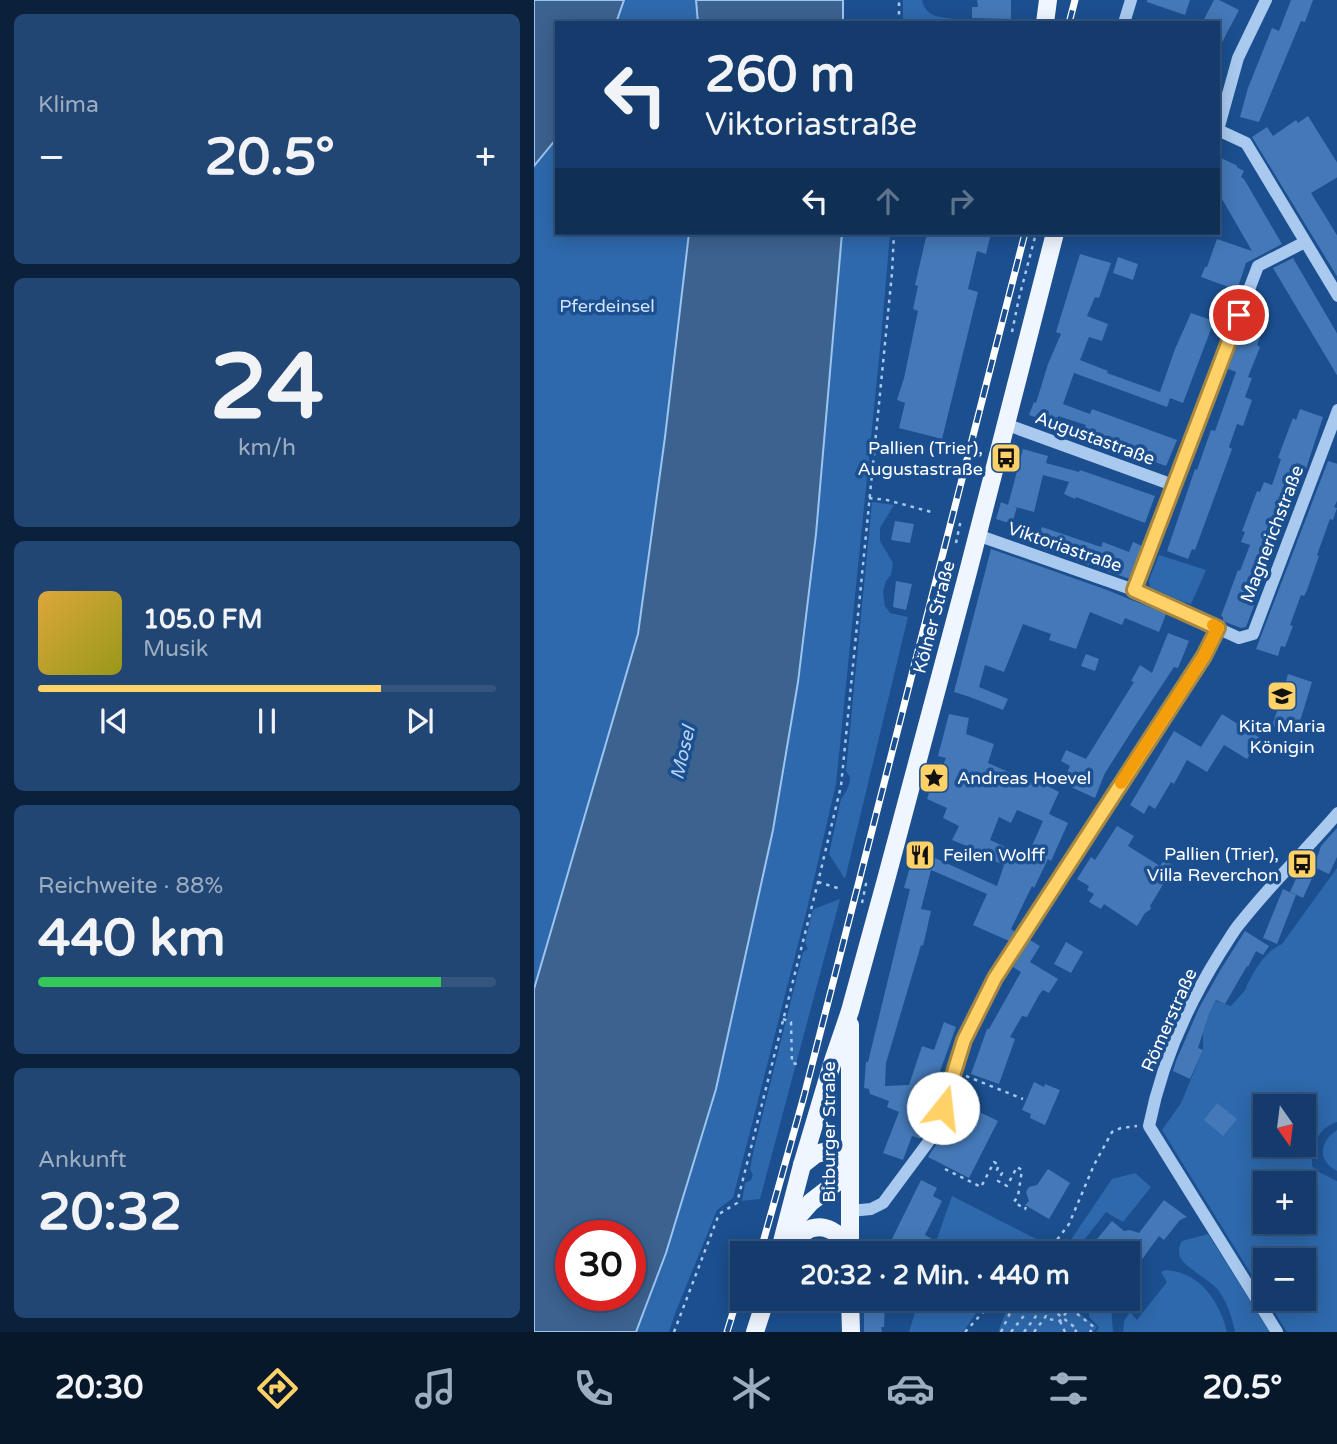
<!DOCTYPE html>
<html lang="de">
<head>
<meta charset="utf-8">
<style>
	:root { --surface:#143b6b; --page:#214673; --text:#f1f3f6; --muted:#9dadc1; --line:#33557e; --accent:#ffd166 }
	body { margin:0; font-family:"Varela Round",sans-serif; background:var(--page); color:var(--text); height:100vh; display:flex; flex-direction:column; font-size:26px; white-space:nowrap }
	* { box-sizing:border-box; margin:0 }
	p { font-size:23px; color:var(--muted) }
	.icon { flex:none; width:38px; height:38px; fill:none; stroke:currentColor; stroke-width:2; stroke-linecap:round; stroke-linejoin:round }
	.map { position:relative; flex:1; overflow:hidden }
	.panel { display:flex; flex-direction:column; gap:14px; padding:14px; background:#0b203b; width:534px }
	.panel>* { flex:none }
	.top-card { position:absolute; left:21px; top:21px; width:665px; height:214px; border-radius:0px; box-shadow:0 4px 18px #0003,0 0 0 2px var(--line); background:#143b6b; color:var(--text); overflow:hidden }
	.needle { width:46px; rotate:166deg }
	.buttons { position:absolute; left:719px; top:1094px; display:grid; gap:14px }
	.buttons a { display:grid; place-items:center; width:63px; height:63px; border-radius:0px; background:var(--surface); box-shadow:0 4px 18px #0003,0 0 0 2px var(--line); font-size:35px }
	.speed { position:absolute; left:21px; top:1220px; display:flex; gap:14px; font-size:35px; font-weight:700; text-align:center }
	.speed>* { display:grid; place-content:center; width:91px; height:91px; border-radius:50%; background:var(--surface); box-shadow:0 4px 18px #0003,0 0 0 2px var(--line); line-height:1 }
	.speed .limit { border:10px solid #d22; background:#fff; color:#111 }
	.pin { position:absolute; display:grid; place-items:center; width:60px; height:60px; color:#fff; margin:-30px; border:4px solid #fff; border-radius:50%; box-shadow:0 2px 7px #0007 }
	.me { position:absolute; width:77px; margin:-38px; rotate:16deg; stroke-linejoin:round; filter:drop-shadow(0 0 5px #0008) }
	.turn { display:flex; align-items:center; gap:24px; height:147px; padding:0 35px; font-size:32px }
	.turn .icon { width:91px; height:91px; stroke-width:2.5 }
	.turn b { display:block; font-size:49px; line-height:60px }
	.lanes { display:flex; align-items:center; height:66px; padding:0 35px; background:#0003; justify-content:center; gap:35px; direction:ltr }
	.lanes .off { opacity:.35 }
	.big { font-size:52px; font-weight:700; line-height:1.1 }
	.panel .card { flex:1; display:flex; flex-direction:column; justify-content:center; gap:10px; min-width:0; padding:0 24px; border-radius:10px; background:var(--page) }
	.panel .dial { align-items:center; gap:0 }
	.dial b { font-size:91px; line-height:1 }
	.song { display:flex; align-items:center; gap:21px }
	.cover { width:84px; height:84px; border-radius:10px; background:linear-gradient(135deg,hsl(40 70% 55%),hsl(60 70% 35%)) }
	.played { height:7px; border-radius:4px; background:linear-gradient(90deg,var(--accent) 75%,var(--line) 75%) }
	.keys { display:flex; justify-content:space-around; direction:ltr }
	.heat { display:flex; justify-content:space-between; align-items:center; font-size:38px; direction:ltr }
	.charge { height:10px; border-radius:5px; background:linear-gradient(90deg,#34c759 88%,var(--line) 0) }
	.trip { position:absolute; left:196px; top:1241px; width:410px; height:70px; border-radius:0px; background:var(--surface); box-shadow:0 4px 18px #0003,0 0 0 2px var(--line); font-weight:700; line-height:70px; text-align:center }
	.tabs { display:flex; height:112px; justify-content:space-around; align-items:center; background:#08182b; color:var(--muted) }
	.tabs .icon { width:49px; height:49px }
	.tabs .selected { color:var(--accent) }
	.tabs b { font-size:32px; color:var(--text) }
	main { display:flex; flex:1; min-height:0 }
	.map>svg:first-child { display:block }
	.green { fill:#2e69ad; fill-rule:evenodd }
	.water { fill:#3c6290; stroke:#9cc4f0; stroke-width:2; fill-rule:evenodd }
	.building { fill:#4478b7; fill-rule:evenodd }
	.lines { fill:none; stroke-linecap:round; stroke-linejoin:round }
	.path { stroke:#a9c9ee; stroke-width:2.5; stroke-dasharray:3.5 5; stroke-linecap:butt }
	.minor { stroke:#a9c9ee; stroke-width:12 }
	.major { stroke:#f0f6ff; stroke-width:18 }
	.rail-casing { stroke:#fff; stroke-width:7 }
	.rail { stroke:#1b4f8f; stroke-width:4.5; stroke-dasharray:13; stroke-linecap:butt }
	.route-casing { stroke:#a68842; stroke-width:18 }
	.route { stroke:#ffd166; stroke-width:12 }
	.slow { stroke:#f59e0b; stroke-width:12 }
	.labels { text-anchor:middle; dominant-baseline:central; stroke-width:7; stroke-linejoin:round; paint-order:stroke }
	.park-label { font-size:18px; fill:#cfe3fa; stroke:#1b4f8f }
	.street-label { font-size:18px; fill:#fff; stroke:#1b4f8f }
	.poi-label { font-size:18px; fill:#fff; stroke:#1b4f8f; text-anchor:end }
	.water-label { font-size:19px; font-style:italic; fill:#b5d3f5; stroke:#1b4f8f }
</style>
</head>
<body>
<main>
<section class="panel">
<div class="card"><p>Klima</p>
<div class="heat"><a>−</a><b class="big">20.5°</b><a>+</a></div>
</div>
<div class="card dial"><b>24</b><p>km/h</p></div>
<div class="card">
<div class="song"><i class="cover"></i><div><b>105.0 FM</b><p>Musik</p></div></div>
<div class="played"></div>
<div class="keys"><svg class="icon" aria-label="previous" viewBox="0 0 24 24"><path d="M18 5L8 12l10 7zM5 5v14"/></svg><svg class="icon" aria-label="pause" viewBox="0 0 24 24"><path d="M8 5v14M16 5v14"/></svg><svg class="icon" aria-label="next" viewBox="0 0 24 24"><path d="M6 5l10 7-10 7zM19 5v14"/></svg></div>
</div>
<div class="card"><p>Reichweite · 88%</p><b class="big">440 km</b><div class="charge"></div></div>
<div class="card"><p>Ankunft</p><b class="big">20:32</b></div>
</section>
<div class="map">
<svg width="804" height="1332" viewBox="0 0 804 1332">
	<rect width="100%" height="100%" fill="#1b4f8f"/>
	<g class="green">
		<polygon points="90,0 162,0 164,23 82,23"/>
		<path d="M369,0H388C392,18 406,17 421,19C427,20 433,21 439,23H369Z"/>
		<polygon points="23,138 23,233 155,233 131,437 104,634 0,989 0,166"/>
		<polygon points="308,233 356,233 347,339 302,784 273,909 199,1198 183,1210 142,1311 135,1332 102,1332 132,1253 182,1089 239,830 264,682 282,534"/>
		<path d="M338,502L360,505L346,528V541L359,563L357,575L352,581L349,592L351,606L356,613L374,617L311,879L295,854L307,799C312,792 316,786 316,777L312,771Z"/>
		<polygon points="625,555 672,570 657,604 647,601 616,587 615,580"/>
		<path d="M803,868V1122C783,1128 778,1146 778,1166L785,1172L803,1181V1332H753L628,1130L647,1103L669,1050V1032L675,1014L682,1001L697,1006L713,988L712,987C721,970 730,952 748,944ZM732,1106H770V1144H732ZM732,1183H770V1222H732ZM732,1260H770V1298H732Z"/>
		<polygon points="306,899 226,1199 208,1201 211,1183 217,1180 219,1175 216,1169 219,1153 269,952 274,949 271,943 278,912 280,909"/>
		<path d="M803,1130H804L803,1171C783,1160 785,1142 803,1130Z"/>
		<polygon points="601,1173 617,1187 589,1222 572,1212 540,1253 528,1253 578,1179"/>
		<polygon points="418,1196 516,1246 508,1253 398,1253"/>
		<path d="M674,1234L736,1332H701C698,1317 693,1302 684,1290C676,1280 649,1266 646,1257C644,1252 645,1245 648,1241Z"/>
		<path d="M632,1270C666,1272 686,1302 693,1332H589L590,1321L596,1312L603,1320L633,1282L627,1272Z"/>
		<polygon points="485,1298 527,1299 563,1327 559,1332 464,1332 473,1309"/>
		<polygon points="385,1299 385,1298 458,1299 443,1312 429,1332 375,1332"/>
		<polygon points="567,1304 577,1305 579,1332 562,1332 565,1327 555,1317 555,1308"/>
	</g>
	<g class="water">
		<polygon points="0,0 90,0 82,23 23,23 23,138 0,166"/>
		<polygon points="162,0 309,0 309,23 164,23"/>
		<path d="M155,233H308L282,534L264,682L239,830L182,1089L132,1253L102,1332H0V989L104,634L131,437ZM37,1236H96V1295H37Z"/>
	</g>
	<g class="building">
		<polygon points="443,0 477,0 477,19 438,18 438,7 444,7"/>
		<polygon points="613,0 656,0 651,15 613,2"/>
		<polygon points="680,0 685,0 705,10 684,50 684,23 668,23"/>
		<polygon points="757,0 779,0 771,22 767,21 725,122 706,117 714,88 738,28 745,31"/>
		<polygon points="774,116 804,164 804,177 777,193 804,237 804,278 718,137 733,127 739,136 762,120 764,123"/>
		<polygon points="687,158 702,165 704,168 710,171 707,177 710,179 748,244 712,263 703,290 667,277 671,267 673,267 683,239 718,251 684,192 684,164"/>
		<polygon points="393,233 457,233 452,254 443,251 438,272 434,289 444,292 408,439 365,428 371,403 363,400 370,378 384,311 379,309 384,286 381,285"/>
		<polygon points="546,254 577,263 565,298 561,297 553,316 574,324 568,341 555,337 546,360 574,371 573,373 626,392 641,349 657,313 680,321 649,403 636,398 633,407 540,373 529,404 556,414 558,409 643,440 632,466 548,436 552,425 524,416 521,424 495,415 500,402 502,403 514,364 527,334 522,332"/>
		<polygon points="584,257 604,264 599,280 579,273"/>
		<polygon points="759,258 804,335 804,377 739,268"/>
		<polygon points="716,312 726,315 720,332 727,335 723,345 726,347 714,377 718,378 711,397 718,400 709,426 703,424 695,447 698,449 690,471 661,550 658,549 654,559 633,551 661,469 663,470 677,430 681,431 702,372 694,369"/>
		<polygon points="766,409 789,417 769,478 758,475 726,566 734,569 712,627 707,628 689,621 689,617 687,616 704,570 706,571 716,545 707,542 711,532 708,531 723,491 726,492 730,482 738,485 747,459 744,458 748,447 759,418 762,420"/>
		<polygon points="489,449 514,456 512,463 545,472 546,470 621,496 611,523 542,497 541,499 530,494 535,482 509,475 500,512 478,506 483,507 478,524 462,519 467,502 474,505"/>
		<polygon points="794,461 804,464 804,499 800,507 803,508 799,520 796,519 783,555 785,556 773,590 770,596 767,595 756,625 759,626 751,647 747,646 744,656 722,649"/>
		<polygon points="361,521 380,524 376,543 357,540"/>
		<polygon points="508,527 567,547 569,542 595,552 599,542 608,546 595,578 593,578 501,546"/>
		<polygon points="457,549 573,590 632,614 625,632 591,618 588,625 556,612 542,649 515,640 517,634 489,624 470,672 451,665 445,687 474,699 469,710 436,697 420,692"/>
		<polygon points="362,581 378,584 372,610 359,607"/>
		<polygon points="634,633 655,641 644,668 640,667 601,726 571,773 561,798 528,783 536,766 527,761 532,750 552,759 600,682 597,681 606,665 618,673"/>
		<polygon points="552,654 565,659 561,671 547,666"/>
		<polygon points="754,674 778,682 762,734 738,726 743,711 738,710 745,687 750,689"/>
		<path d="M415,714L435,718L432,734L460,744L454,763L502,784L504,781L525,792L515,814L534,823L517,861L514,859L500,888L498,886L477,929L481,932L475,941L439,925L453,894L397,870L387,909L397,911L389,946L387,945L352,1063L351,1086L375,1085L388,1046L400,1050L410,1022L422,1027L391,1113L397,1116L395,1124L386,1139L378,1136L369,1160L349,1153L365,1112L353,1107L355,1101L336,1094L335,1089L330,1088L332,1062H334L376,889L370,888L381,849L463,886L470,865L456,859L457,856L418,840L425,826L409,818L413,808L393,799L397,787L399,788L412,758L404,756ZM483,810L509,821L493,857L456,840L465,817L477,823Z"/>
		<polygon points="688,714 726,738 713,759 690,745 673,772 653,760 640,784 637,782 621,809 615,805 610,814 596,805 640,731 667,747"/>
		<polygon points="583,826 600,836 594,846 626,866 630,860 640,866 616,906 617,909 611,913 603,926 570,904 567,909 555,902 560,894 553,890 555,886 543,879 557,857 561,860"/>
		<polygon points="804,827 804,855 795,874 780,867 787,846"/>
		<polygon points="767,868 780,874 769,898 756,892"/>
		<polygon points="749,889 762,895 743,944 729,938"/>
		<polygon points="711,931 735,946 729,955 722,951 714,967 713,966 691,1004 682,1000 675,1014 664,1048 669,1050 656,1079 639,1071 642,1061 665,1008 687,969"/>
		<polygon points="496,940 506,946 496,962 524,979 515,993 509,990 505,995 493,1017 488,1016 476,1037 481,1039 465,1084 437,1074 453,1029 455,1029 487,972 479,967"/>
		<polygon points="532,942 549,952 537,973 520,964"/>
		<polygon points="500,1082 510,1087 511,1084 526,1090 511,1125 496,1118 497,1114 488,1110"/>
		<polygon points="421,1100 464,1121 435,1178 394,1157 411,1131"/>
		<polygon points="683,1103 703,1119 689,1136 670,1120"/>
		<polygon points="514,1169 536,1183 515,1219 491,1205 495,1201 492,1192 495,1187 503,1185"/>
		<polygon points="387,1180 403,1188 399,1196 408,1201 391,1235 400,1240 394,1253 366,1253 354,1247"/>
		<polygon points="630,1200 653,1217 646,1220 630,1240 625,1236 593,1280 593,1253 561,1253 563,1239 578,1221 590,1231 596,1230 605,1233"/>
		<polygon points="330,1298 351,1298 350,1327 347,1327 348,1332 330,1332"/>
	</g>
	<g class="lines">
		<g class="path">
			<polyline points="365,23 365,0"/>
			<polyline points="478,332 485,298 502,233"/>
			<polyline points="335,498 353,500 401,513"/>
			<polyline points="422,543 427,519"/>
			<polyline points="284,882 307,889"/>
			<polyline points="328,903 332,884 335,883"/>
			<polyline points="249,1019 257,1022 258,1063 263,1064"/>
			<polyline points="432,1076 489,1099"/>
			<polyline points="414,1132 420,1135"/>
			<polyline points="411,1169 447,1187 460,1162 465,1165 463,1170 468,1173 464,1181 473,1186 483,1167 488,1170 484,1196 480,1202 491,1209 492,1207"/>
			<polyline points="513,1253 535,1224 560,1165 578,1132 587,1128 603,1126"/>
			<polyline points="523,1298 560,1327 556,1332"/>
			<polyline points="526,1321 531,1332"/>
			<polyline points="140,1332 185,1214 203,1203 284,882 307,786 358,273 360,233"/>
			<polyline points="431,1332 462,1298"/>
			<polyline points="467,1332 477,1311 491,1298"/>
			<polyline points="477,1332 504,1298"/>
			<polyline points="490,1332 511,1304 543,1329 541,1332"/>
			<polyline points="500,1332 512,1316 514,1319 526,1321 543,1298"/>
		</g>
		<g class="minor">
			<polyline points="590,23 597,0"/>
			<polyline points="684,130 712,143 804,296"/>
			<polyline points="684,130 704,58 732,0"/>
			<polyline points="471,424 639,485"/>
			<polyline points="443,535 600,590 705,638 719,634 804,410"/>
			<polyline points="600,590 724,266 771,242"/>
			<polyline points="316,1211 337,1209 349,1203 398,1137 403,1127 430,1040 461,978 669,656 684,628"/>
			<path d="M743,1332L615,1126C627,1065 653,1006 686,953C693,943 699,931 707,922C737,884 772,850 804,813"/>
		</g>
		<g class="major">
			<polyline points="511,23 514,0"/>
			<polyline points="316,1025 316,1253"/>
			<polyline points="268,1165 282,1154 297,1150 306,1155 316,1172"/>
			<polyline points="254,1228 277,1202 316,1172"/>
			<polyline points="245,1253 268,1165 299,1061 316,1011 353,876 434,572 521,233"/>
			<path d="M250,1253C256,1246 262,1237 270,1232C289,1220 308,1233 316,1251"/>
			<polyline points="316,1298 317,1332"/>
			<polyline points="221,1332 232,1298"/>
		</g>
		<g class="rail-casing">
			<g id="rail">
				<polyline points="535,23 541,0"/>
				<polyline points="226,1253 270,1096 491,233"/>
				<polyline points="193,1332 208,1283"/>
			</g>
		</g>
		<use href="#rail" class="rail"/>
	</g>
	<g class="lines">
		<g class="route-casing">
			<polyline id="route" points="409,1108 430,1040 461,978 670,656 684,628 600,590 705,315"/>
		</g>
		<use href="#route" class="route"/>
		<polyline class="slow" points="587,783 670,656 684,628 679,625"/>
	</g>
	<defs>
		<g id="bus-square" transform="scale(1.575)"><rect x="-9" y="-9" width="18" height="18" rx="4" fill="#ffd166" stroke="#1b4f8f"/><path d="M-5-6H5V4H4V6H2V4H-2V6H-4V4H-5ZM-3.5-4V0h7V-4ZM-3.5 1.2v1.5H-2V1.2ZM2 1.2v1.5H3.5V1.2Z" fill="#111"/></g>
		<g id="school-square" transform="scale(1.575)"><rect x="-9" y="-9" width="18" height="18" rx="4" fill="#ffd166" stroke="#1b4f8f"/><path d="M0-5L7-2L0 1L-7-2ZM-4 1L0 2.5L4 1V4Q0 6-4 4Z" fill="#111"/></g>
		<g id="sight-square" transform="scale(1.575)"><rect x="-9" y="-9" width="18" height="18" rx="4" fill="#ffd166" stroke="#1b4f8f"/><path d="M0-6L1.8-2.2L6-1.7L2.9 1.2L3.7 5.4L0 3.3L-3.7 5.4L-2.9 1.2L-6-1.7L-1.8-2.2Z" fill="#111"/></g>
		<g id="restaurant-square" transform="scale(1.575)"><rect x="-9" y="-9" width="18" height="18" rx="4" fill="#ffd166" stroke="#1b4f8f"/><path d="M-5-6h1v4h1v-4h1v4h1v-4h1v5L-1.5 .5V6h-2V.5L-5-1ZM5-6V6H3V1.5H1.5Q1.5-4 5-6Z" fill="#111"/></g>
	</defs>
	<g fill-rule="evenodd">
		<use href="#bus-square" x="472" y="458"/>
		<use href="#school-square" x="748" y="696"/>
		<use href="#sight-square" x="400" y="778"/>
		<use href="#restaurant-square" x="386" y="855"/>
		<use href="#bus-square" x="768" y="864"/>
	</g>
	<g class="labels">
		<g class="park-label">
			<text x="73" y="306">Pferdeinsel</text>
		</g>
		<g class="street-label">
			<text transform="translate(561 438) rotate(20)">Augustastraße</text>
			<text transform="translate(738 534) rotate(-69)">Magnerichstraße</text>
			<text transform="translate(531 547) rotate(19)">Viktoriastraße</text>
			<text transform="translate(400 617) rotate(-75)">Kölner Straße</text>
			<text transform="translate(635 1020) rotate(-66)">Römerstraße</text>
			<text transform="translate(295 1132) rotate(-90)">Bitburger Straße</text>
		</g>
		<g class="poi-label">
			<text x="449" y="448">Pallien (Trier),<tspan x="449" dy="21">Augustastraße</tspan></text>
			<text x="748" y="726" text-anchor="middle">Kita Maria<tspan x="748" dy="21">Königin</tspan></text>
			<text x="423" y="778" text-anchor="start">Andreas Hoevel</text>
			<text x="745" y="854">Pallien (Trier),<tspan x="745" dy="21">Villa Reverchon</tspan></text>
			<text x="409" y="855" text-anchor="start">Feilen Wolff</text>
		</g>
		<g class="water-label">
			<text transform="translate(149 753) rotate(-77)">Mosel</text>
		</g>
	</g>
</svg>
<div class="buttons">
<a><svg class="needle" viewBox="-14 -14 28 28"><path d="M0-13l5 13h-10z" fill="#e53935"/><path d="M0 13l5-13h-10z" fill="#9dadc1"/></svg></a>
<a>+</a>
<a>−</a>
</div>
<div class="speed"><div class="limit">30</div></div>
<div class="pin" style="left:705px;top:315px;background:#d93025"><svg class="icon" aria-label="arrive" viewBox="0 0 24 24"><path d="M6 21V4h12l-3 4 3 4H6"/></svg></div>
<svg class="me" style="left:409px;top:1108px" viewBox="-20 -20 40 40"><circle r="19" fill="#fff"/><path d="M0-13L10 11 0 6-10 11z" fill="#ffd166"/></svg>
<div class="trip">20:32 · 2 Min. · 440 m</div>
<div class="top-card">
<div class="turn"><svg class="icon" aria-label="left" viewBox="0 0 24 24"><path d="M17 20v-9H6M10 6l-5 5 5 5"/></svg><div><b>260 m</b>Viktoriastraße</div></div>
<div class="lanes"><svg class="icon" aria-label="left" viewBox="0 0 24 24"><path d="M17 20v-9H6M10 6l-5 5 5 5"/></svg><svg class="icon off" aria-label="ahead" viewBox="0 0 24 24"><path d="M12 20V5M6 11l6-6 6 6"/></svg><svg class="icon off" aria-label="right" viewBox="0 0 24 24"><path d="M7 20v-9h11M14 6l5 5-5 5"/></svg></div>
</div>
</div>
</main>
<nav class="tabs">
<b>20:30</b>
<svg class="icon selected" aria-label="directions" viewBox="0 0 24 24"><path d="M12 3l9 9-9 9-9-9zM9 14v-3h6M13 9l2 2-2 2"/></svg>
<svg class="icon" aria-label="music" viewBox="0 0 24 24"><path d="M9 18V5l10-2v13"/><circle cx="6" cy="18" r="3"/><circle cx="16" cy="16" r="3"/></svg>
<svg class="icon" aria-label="phone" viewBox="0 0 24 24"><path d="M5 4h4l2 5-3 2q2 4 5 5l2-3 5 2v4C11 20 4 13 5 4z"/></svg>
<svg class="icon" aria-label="climate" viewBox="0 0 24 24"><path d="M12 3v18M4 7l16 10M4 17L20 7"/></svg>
<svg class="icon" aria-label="car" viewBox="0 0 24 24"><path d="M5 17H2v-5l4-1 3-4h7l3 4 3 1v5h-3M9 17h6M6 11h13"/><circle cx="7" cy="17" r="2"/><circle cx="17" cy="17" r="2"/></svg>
<svg class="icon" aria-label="filters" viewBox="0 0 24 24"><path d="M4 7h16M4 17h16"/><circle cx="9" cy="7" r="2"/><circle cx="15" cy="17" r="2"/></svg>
<b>20.5°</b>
</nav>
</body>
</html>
